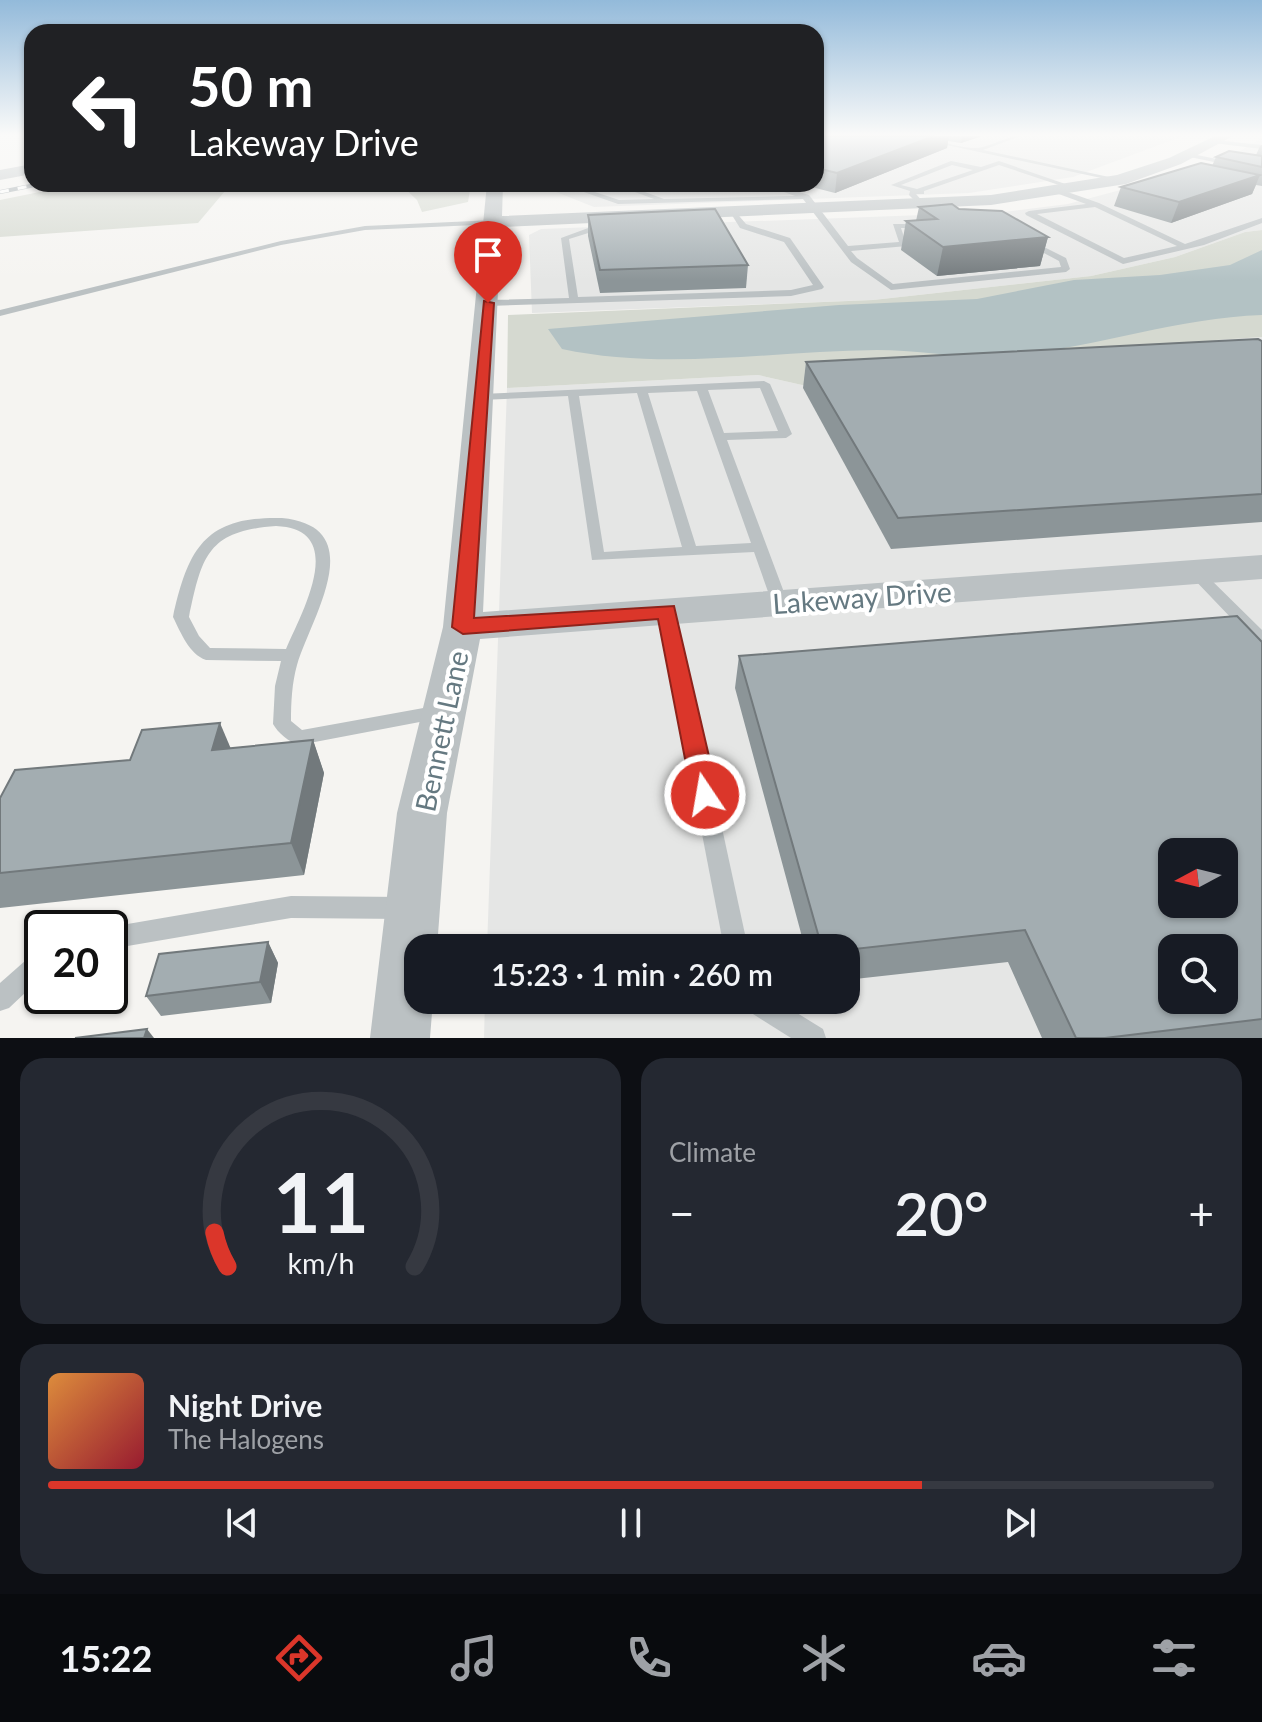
<!DOCTYPE html>
<html lang="en">
<head>
<meta charset="utf-8">
<style>
	:root { --surface:#171b24; --page:#242831; --text:#f1f3f6; --muted:#9ea1a6; --line:#363941; --accent:#db362a }
	body { margin:0; font-family:Lato,sans-serif; background:var(--page); color:var(--text); height:100vh; display:flex; flex-direction:column; font-size:30px; white-space:nowrap }
	* { box-sizing:border-box; margin:0 }
	p { font-size:26px; color:var(--muted) }
	.icon { flex:none; width:44px; height:44px; fill:none; stroke:currentColor; stroke-width:2; stroke-linecap:round; stroke-linejoin:round }
	.map { position:relative; height:1038px; overflow:hidden }
	.side { display:flex; flex-direction:column; gap:20px; padding:20px; background:#0d0f14; flex:1 }
	.side>* { flex:none }
	.banner { position:absolute; left:24px; top:24px; width:800px; height:168px; border-radius:24px; box-shadow:0 2px 6px #0004; background:#202124; color:#fff; overflow:hidden }
	.needle { width:52px; rotate:263deg }
	.fabs { position:absolute; left:1158px; top:838px; display:grid; gap:16px }
	.fabs a { display:grid; place-items:center; width:80px; height:80px; border-radius:16px; background:var(--surface); box-shadow:0 2px 6px #0004; font-size:40px }
	.speed { position:absolute; left:24px; top:910px; display:flex; gap:16px; font-size:40px; font-weight:700; text-align:center }
	.speed>* { display:grid; place-content:center; width:104px; height:104px; border-radius:50%; background:var(--surface); box-shadow:0 2px 6px #0004; line-height:1 }
	.speed .limit { border:4px solid #111; border-radius:12px; background:#fff; color:#111 }
	.pin { position:absolute; display:grid; place-items:center; width:68px; height:68px; color:#fff; margin:-82px -34px; border-radius:50% 50% 50% 0; rotate:-45deg; box-shadow:0 0 8px #0007 }
	.pin .icon { rotate:45deg }
	.me { position:absolute; width:88px; margin:-44px; rotate:348deg; stroke-linejoin:round; filter:drop-shadow(0 0 6px #0008) }
	.turn { display:flex; align-items:center; gap:28px; height:168px; padding:0 32px; font-size:36px }
	.turn .icon { width:104px; height:104px; stroke-width:2.5 }
	.turn b { display:block; font-size:56px; line-height:68px }
	.big { font-size:60px; font-weight:600; line-height:1.1 }
	.side .card { flex:1; display:flex; flex-direction:column; justify-content:center; gap:12px; min-width:0; padding:0 28px; border-radius:24px; background:var(--page) }
	.side .dial { align-items:center; gap:0 }
	.dial svg { height:208px; overflow:visible; fill:none; stroke:var(--line); stroke-width:7; stroke-linecap:round; text-anchor:middle }
	.dial text { fill:var(--text); stroke:none }
	.song { display:flex; align-items:center; gap:24px }
	.cover { width:96px; height:96px; border-radius:12px; background:linear-gradient(135deg,hsl(30 70% 55%),hsl(350 70% 35%)) }
	.played { height:8px; border-radius:4px; background:linear-gradient(90deg,var(--accent) 75%,var(--line) 75%) }
	.keys { display:flex; justify-content:space-around; direction:ltr }
	.heat { display:flex; justify-content:space-between; align-items:center; font-size:44px; direction:ltr }
	.side .tiles { flex:1; display:grid; gap:20px; grid-template-columns:1fr 1fr }
	.card:last-child { grid-column:span 2 }
	.trip { position:absolute; left:404px; top:934px; width:456px; height:80px; border-radius:24px; background:var(--surface); box-shadow:0 2px 6px #0004; font-weight:600; line-height:80px; text-align:center }
	.menu { display:flex; height:128px; justify-content:space-around; align-items:center; background:#090b0e; color:var(--muted) }
	.menu .icon { width:56px; height:56px }
	.menu .on { color:var(--accent) }
	.menu b { font-size:36px; color:var(--text) }
	.map>svg:first-child { display:block }
	.built { fill:#e5e6e5; fill-rule:evenodd }
	.green { fill:#d5d9d0 }
	.water { fill:#b3c2c4 }
	.lines { fill:none; stroke-linecap:round; stroke-linejoin:round }
	.service { fill:#bbc1c3; fill-rule:evenodd }
	.tertiary { fill:#bbc1c3; fill-rule:evenodd }
	.rail-casing { stroke:#9ba4a8; stroke-width:4 }
	.rail { stroke:#fff; stroke-width:3; stroke-dasharray:9; stroke-linecap:butt }
	.wall { fill:#8c9598 }
	.shaded-wall { fill:#72797c }
	.building { fill:#a3adb1; stroke:#72797c; stroke-width:2; fill-rule:evenodd }
	.route { fill:#db362a; stroke:#8e231b; stroke-width:2 }
	.labels { text-anchor:middle; dominant-baseline:central; stroke-width:8; stroke-linejoin:round; paint-order:stroke }
	.street-label { font-size:28px; fill:#657981; stroke:#fff }
</style>
</head>
<body>
<div class="map">
<svg width="1262" height="1038" viewBox="0 0 1262 1038">
	<rect width="100%" height="100%" fill="#f5f4f1"/>
	<g class="built">
		<polygon points="816,136 1183,136 1073,177 969,193 594,207 536,184 816,184"/>
		<polygon points="1262,138 1262,230 1245,232 1175,257 1091,276 873,300 532,313 529,235 541,229 1004,212 1068,204 1218,164"/>
		<path d="M1262,337V1038H484L485,1000H846V948H487L507,388L758,375L802,385L1246,363L1215,339ZM1172,852H1224V904H1172ZM1172,948H1224V1000H1172Z"/>
	</g>
	<g class="green">
		<polygon points="79,184 236,184 225,191 198,223 0,237 0,200"/>
		<polygon points="400,184 471,184 468,202 422,212 417,200"/>
		<polygon points="1262,230 1262,337 1216,340 1248,363 802,385 758,375 507,388 508,315 873,300 1091,276 1175,257 1245,232"/>
	</g>
	<path class="water" d="M1262,250V315C1175,318 1092,349 1004,356C962,359 919,350 877,350C773,351 664,371 562,349L548,329L839,305L977,299L1074,280L1160,275L1230,265Z"/>
	<g class="lines">
		<g class="service">
			<path d="M904,136C927,136 949,146 972,148C988,149 1004,136 1021,136L983,150L1123,180L1120,182Z"/>
			<polygon points="1215,140 1262,145 1262,149 1213,143"/>
			<polygon points="1187,153 1262,168 1262,172 1185,156"/>
			<path d="M951,161L981,167L999,161L1077,188L1071,189L999,165L924,191V194H916L930,210L926,212L909,195L910,191L891,185ZM952,165L973,170L917,189L901,185Z"/>
			<polygon points="561,184 571,184 619,200 654,199 613,184 623,184 664,199 795,196 762,184 772,184 809,195 848,246 899,242 893,224 924,224 925,226 921,228 901,228 907,246 851,251 857,258 893,284 1061,267 1059,261 1027,244 1026,242 1030,240 1066,258 1070,269 1066,272 891,290 851,262 803,199 618,204"/>
			<path d="M1059,189L1099,203L1185,244L1262,218V223L1204,245L1123,264L1026,215L1025,213L1029,211L1086,204L1056,193ZM1095,207L1177,246L1124,258L1037,214Z"/>
			<polygon points="734,210 746,224 790,238 824,287 822,289 791,296 488,306 483,303 488,300 569,298 561,238 591,227 588,218 592,216 596,218 598,230 569,239 578,297 791,290 813,285 784,242 740,228 730,212"/>
			<polygon points="495,220 499,222 498,224 365,230 281,245 0,316 0,310 281,241 365,226"/>
			<path d="M764,381L770,384L792,434L786,438L727,440L788,603L786,607H774L772,603L754,552L592,560L568,396L481,400L475,397L481,394ZM760,388L778,431L724,433L708,390ZM697,391L751,543L696,546L648,393ZM637,393L682,547L604,552L579,396Z"/>
			<path d="M282,518C372,527 311,618 297,665C292,683 291,702 291,721L302,730L440,705L446,707L449,712L446,717L299,745C289,742 278,733 273,724L275,686L281,661L206,660C189,654 181,633 173,617C188,549 205,516 282,518ZM276,526C349,529 302,612 286,649L210,648L199,636L189,617C202,555 208,531 276,526Z"/>
			<polygon points="1195,567 1200,569 1262,630 1262,646 1256,644 1190,575 1187,572"/>
			<polygon points="667,606 673,607 675,611 748,948 724,948 659,611 661,607"/>
			<polygon points="291,896 405,897 413,901 416,908 413,915 405,919 291,918 110,949 110,928 107,928 110,927"/>
			<polygon points="42,949 42,977 9,1008 0,1011 0,983 34,953"/>
			<polygon points="742,1000 776,1000 823,1029 826,1038 791,1038 745,1009"/>
		</g>
		<g class="tertiary">
			<polygon points="1215,136 1233,136 1181,164 1126,184 991,205 501,227 483,612 1262,555 1262,579 480,639 447,813 437,948 418,948 418,1000 433,1000 430,1038 370,1038 397,813 443,627 487,184 503,184 502,216 991,195 1117,175 1169,158"/>
			<polygon points="32,164 32,174 0,180 0,170"/>
		</g>
		<g class="rail-casing">
			<polyline id="rail" points="0,192 40,184"/>
		</g>
		<use href="#rail" class="rail"/>
	</g>
	<g class="wall">
		<polygon points="816,136 982,136 961,143 948,141 947,148 835,193 800,184 816,184"/>
		<polygon points="1262,145 1262,186 1256,185 1252,194 1171,223 1114,206 1121,187 1212,166 1216,157 1256,155 1260,146"/>
		<polygon points="919,207 959,209 1048,237 1040,266 937,276 901,250 906,221 916,221"/>
		<polygon points="588,215 748,265 746,288 600,293 588,236"/>
		<polygon points="1262,341 1262,522 891,549 803,388 806,362"/>
		<polygon points="1262,642 1262,1038 1042,1038 1008,962 846,980 846,948 805,948 735,688 739,656"/>
		<polygon points="313,740 324,773 304,875 0,908 0,798 231,748"/>
		<polygon points="268,942 278,963 271,1003 161,1016 146,996"/>
	</g>
	<g class="shaded-wall">
		<polygon points="934,136 949,136 947,148 835,193 837,173"/>
		<polygon points="962,136 982,136 961,143"/>
		<polygon points="1260,175 1252,194 1171,223 1179,202"/>
		<polygon points="1048,237 1040,266 937,276 943,247"/>
		<polygon points="220,723 234,756 212,750"/>
		<polygon points="313,740 324,773 304,875 291,843"/>
		<polygon points="268,942 278,963 271,1003 260,982"/>
		<polygon points="147,1029 154,1038 144,1038"/>
	</g>
	<g class="building">
		<polygon points="816,136 934,136 837,173 816,168"/>
		<polygon points="1229,151 1262,156 1262,167 1216,157"/>
		<polygon points="1201,163 1260,175 1179,202 1121,187"/>
		<polygon points="952,204 959,209 1002,211 1048,237 943,247 906,221 937,219 919,207"/>
		<polygon points="715,209 748,265 600,270 588,215"/>
		<polygon points="1258,339 1262,341 1262,494 898,518 806,362"/>
		<path d="M1237,616L1262,642V1019L1105,1038H1076L1025,930L846,950V948H822L739,656ZM1172,852H1224V904H1172ZM1172,948H1224V1000H1172Z"/>
		<polygon points="220,723 212,750 313,740 291,843 0,873 0,798 15,770 130,760 142,730"/>
		<polygon points="268,942 260,982 146,996 159,954"/>
		<polygon points="147,1029 144,1038 75,1038"/>
	</g>
	<linearGradient id="sky" x2="0" y2="1"><stop stop-color="#93bada"/><stop offset="0.48" stop-color="#fafaf9"/><stop offset="1" stop-color="#fafaf9" stop-opacity="0"/></linearGradient>
	<rect width="1262" height="281" fill="url(#sky)"/>
	<polygon class="route" points="484,301 494,303 474,618 674,606 718,795 714,803 705,806 696,803 692,795 658,619 463,634 452,627"/>
	<g class="labels">
		<g class="street-label">
			<text transform="translate(862 597) rotate(-4)">Lakeway Drive</text>
			<text transform="translate(441 731) rotate(-78)">Bennett Lane</text>
		</g>
	</g>
</svg>
<div class="fabs">
<a><svg class="needle" viewBox="-14 -14 28 28"><path d="M0-13l5 13h-10z" fill="#e53935"/><path d="M0 13l5-13h-10z" fill="#9ea1a6"/></svg></a>
<a><svg class="icon" aria-label="search" viewBox="0 0 24 24"><circle cx="10" cy="10" r="6"/><path d="M15 15l6 6"/></svg></a>
</div>
<div class="speed"><div class="limit">20</div></div>
<div class="pin" style="left:488px;top:303px;background:#d93025"><svg class="icon" aria-label="arrive" viewBox="0 0 24 24"><path d="M6 21V4h12l-3 4 3 4H6"/></svg></div>
<svg class="me" style="left:705px;top:795px" viewBox="-20 -20 40 40"><circle r="17" fill="#db362a" stroke="#fff" stroke-width="3"/><path d="M0-11L8 9 0 5-8 9z" fill="#fff"/></svg>
<div class="trip">15:23 · 1 min · 260 m</div>
<div class="banner">
<div class="turn"><svg class="icon" aria-label="left" viewBox="0 0 24 24"><path d="M17 20v-9H6M10 6l-5 5 5 5"/></svg><div><b>50 m</b>Lakeway Drive</div></div>
</div>
</div>
<section class="side">
<div class="tiles">
<div class="card dial"><svg viewBox="0 0 100 80">
<path d="M14 69A42 42 0 1 1 86 69"/>
<path d="M14 69A42 42 0 0 1 9 56" stroke="#db362a"/>
<text x="50" y="56" font-size="32" font-weight="700">11</text>
<text x="50" y="72" font-size="11">km/h</text>
</svg></div>
<div class="card"><p>Climate</p>
<div class="heat"><a>−</a><b class="big">20°</b><a>+</a></div>
</div>
<div class="card">
<div class="song"><i class="cover"></i><div><b>Night Drive</b><p>The Halogens</p></div></div>
<div class="played"></div>
<div class="keys"><svg class="icon" aria-label="previous" viewBox="0 0 24 24"><path d="M18 5L8 12l10 7zM5 5v14"/></svg><svg class="icon" aria-label="pause" viewBox="0 0 24 24"><path d="M8 5v14M16 5v14"/></svg><svg class="icon" aria-label="next" viewBox="0 0 24 24"><path d="M6 5l10 7-10 7zM19 5v14"/></svg></div>
</div>
</div>
</section>
<nav class="menu">
<b>15:22</b>
<svg class="icon on" aria-label="directions" viewBox="0 0 24 24"><path d="M12 3l9 9-9 9-9-9zM9 14v-3h6M13 9l2 2-2 2"/></svg>
<svg class="icon" aria-label="music" viewBox="0 0 24 24"><path d="M9 18V5l10-2v13"/><circle cx="6" cy="18" r="3"/><circle cx="16" cy="16" r="3"/></svg>
<svg class="icon" aria-label="phone" viewBox="0 0 24 24"><path d="M5 4h4l2 5-3 2q2 4 5 5l2-3 5 2v4C11 20 4 13 5 4z"/></svg>
<svg class="icon" aria-label="climate" viewBox="0 0 24 24"><path d="M12 3v18M4 7l16 10M4 17L20 7"/></svg>
<svg class="icon" aria-label="car" viewBox="0 0 24 24"><path d="M5 17H2v-5l4-1 3-4h7l3 4 3 1v5h-3M9 17h6M6 11h13"/><circle cx="7" cy="17" r="2"/><circle cx="17" cy="17" r="2"/></svg>
<svg class="icon" aria-label="filters" viewBox="0 0 24 24"><path d="M4 7h16M4 17h16"/><circle cx="9" cy="7" r="2"/><circle cx="15" cy="17" r="2"/></svg>
</nav>
</body>
</html>
